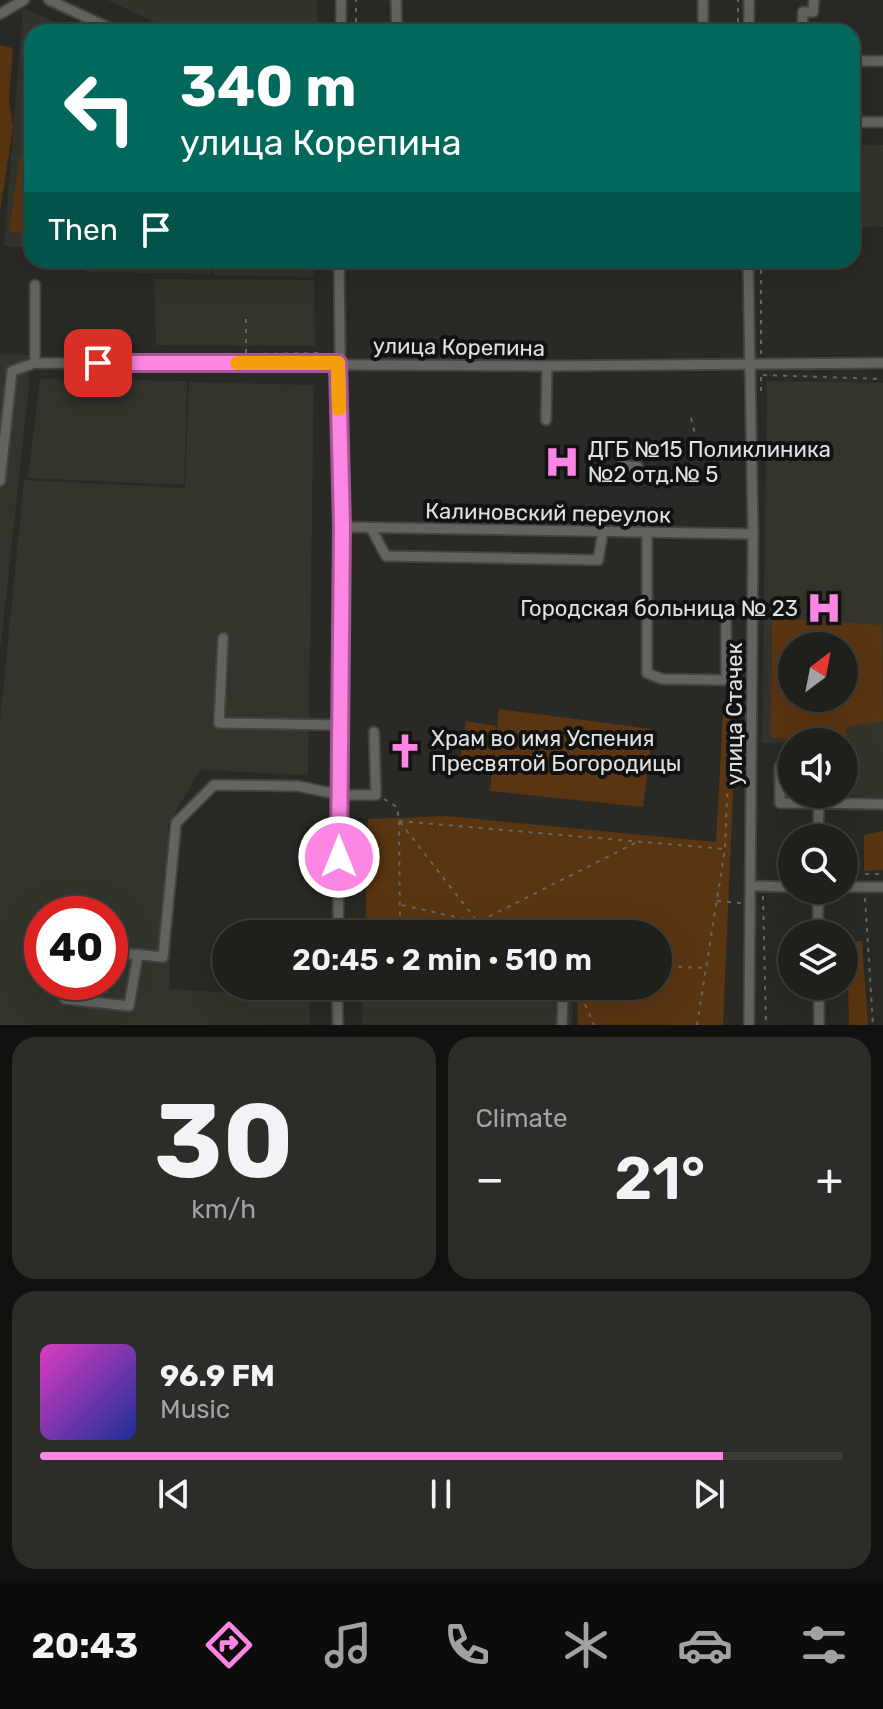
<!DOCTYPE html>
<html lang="en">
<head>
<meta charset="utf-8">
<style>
	:root { --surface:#1f1f1c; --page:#2c2c29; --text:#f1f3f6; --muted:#a1a2a3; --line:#3c3d3b; --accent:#fc86e4 }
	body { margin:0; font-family:Rubik,sans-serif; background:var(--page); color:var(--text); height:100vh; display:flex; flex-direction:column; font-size:30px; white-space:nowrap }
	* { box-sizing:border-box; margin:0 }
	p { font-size:26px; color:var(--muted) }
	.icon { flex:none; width:44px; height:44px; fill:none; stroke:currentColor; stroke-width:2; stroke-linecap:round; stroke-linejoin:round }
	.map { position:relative; height:1025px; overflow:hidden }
	.drawer { display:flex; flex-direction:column; gap:12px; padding:12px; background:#11110f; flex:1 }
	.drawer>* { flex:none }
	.guide { position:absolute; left:24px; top:24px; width:836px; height:244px; border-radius:24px; box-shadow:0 8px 32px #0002,0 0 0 2px var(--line); background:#00695c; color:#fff; overflow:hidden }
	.needle { width:52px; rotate:32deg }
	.controls { position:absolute; left:778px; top:632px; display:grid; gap:16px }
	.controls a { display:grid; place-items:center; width:80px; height:80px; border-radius:50%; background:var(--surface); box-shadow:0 8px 32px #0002,0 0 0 2px var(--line); font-size:40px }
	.speed { position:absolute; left:24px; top:896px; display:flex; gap:16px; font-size:40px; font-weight:700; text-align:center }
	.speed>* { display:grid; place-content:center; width:104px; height:104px; border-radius:50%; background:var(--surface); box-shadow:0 8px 32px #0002,0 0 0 2px var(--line); line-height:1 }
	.speed .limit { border:12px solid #d22; background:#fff; color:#111 }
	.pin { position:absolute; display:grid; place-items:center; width:68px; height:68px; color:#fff; margin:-34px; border-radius:16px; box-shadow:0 4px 12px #0006 }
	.me { position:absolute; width:88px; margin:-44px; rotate:0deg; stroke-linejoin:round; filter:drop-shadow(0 0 6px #0008) }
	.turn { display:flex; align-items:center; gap:28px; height:168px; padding:0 24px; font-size:36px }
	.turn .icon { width:104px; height:104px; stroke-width:2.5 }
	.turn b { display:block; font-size:56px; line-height:68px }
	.then { display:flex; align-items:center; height:76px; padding:0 24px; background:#0003; gap:16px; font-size:30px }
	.big { font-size:60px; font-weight:600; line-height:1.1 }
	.drawer .widget { flex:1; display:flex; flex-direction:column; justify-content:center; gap:12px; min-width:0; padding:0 28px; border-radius:24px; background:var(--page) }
	.drawer .dial { align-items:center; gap:0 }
	.dial b { font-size:104px; line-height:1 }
	.song { display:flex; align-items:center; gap:24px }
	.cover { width:96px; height:96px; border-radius:12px; background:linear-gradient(135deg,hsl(310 70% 55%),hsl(230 70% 35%)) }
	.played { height:8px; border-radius:4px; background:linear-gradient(90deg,var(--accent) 85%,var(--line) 85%) }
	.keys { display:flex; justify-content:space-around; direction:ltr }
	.heat { display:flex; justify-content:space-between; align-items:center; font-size:44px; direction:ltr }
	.drawer .tiles { flex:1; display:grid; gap:12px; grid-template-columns:1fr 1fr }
	.widget:last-child { grid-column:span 2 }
	.trip { position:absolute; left:212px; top:920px; width:460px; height:80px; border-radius:40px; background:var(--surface); box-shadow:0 8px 32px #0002,0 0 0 2px var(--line); font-weight:600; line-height:80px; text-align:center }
	.menu { display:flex; height:128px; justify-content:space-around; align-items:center; background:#0c0c0b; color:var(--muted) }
	.menu .icon { width:56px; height:56px }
	.menu .current { color:var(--accent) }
	.menu b { font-size:36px; color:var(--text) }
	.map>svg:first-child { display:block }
	.built { fill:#33342c; fill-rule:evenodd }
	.green { fill:#5a3512; fill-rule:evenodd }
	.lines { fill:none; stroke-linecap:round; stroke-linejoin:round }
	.minor-casing { stroke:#434441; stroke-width:13 }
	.path { stroke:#676764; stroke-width:2; stroke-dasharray:4 6; stroke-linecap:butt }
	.minor { stroke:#636460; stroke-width:9 }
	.route-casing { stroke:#a45794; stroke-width:20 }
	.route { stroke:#fc86e4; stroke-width:14 }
	.slow { stroke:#f59e0b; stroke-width:14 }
	.labels { text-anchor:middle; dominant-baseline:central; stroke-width:8; stroke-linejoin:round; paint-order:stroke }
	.street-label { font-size:22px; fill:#e1e1e0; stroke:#111211 }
	.poi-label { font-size:22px; fill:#e1e1e0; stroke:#111211; text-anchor:start }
</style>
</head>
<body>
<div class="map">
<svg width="883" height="1025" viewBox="0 0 883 1025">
	<rect width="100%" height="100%" fill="#292926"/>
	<g class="built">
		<polygon points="108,0 317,0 317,32 175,32"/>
		<polygon points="23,8 77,32 32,32 32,248 4,246"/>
		<polygon points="852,145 883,145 883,227 852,228"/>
		<polygon points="87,260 211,260 211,274 86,272"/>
		<polygon points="213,260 314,260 314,277 213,275"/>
		<polygon points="154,279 314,280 315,346 156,345"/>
		<polygon points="0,354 28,355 29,385 0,654"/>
		<polygon points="40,379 187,381 184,485 28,478"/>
		<path d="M767,381L883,383V797L816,796L844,794V742L762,743ZM792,646H844V698H792Z"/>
		<path d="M189,382L314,385L308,775L200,770L168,825L170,989L310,998V1025H0V720L24,480L185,488ZM42,914H110V982H42Z"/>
		<polygon points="363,987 573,988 572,1025 362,1025"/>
	</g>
	<g class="green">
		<polygon points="0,45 13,48 9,100 13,127 0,211"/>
		<polygon points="20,157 32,159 32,235 9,231"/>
		<path d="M772,618L882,625L883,721L846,727L847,739L771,738ZM844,646V698H792V646Z"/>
		<polygon points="732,691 737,700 723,1025 578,1025 577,986 658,986 658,934 365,934 368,819 446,816 716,842 723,712"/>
		<polygon points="499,709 653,729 643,807 490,791"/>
		<polygon points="466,721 496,726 492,764 460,760"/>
		<polygon points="883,831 883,870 864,871 864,835"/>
		<polygon points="847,941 862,941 868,1025 849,1025"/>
	</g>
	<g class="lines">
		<g class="minor-casing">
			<g id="minor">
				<polyline points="49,0 118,32"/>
				<polyline points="396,0 397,32"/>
				<polyline points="0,14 24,0"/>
				<polyline points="341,32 341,0"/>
				<polyline points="703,32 703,0"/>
				<polyline points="749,32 749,0"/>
				<polyline points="802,32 803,12 813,12 814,0"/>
				<polyline points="852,61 883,61"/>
				<polyline points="852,122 883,122"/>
				<polyline points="748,260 753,534 749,1025"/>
				<polyline points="35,363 35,285"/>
				<polyline points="546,420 547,366"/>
				<polyline points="623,465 638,467"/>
				<polyline points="0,481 12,371 35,363 547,366 883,363"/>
				<polyline points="342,527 753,534"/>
				<polyline points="371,528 386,556 598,560 603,532"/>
				<polyline points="647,534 647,673 662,679 726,680 726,608"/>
				<polyline points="223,638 219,723 338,725"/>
				<polyline points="780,766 780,803 883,804"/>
				<polyline points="818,838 819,803"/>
				<polyline points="752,886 792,887"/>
				<polyline points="844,887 883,887"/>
				<polyline points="818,901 818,934"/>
				<polyline points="338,934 342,527 339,260"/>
				<polyline points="110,952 163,957 176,823 214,785 298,786 340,795 376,795 374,732"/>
				<polyline points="337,986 338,1025"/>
				<polyline points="819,986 819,1025"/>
				<polyline points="337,994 563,993 562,1025"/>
				<polyline points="65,999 129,1006 138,954"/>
			</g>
		</g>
		<g class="path">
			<polyline points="356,32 356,0"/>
			<polyline points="738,32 738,0"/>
			<polyline points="761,260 761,355"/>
			<polyline points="246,353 246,314"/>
			<polyline points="254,354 321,353"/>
			<polyline points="763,375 883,379"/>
			<polyline points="761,391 761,373"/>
			<polyline points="691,418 696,438"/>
			<polyline points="384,799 397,807 399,821 400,934"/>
			<polyline points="399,821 725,849"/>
			<polyline points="400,822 487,934"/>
			<polyline points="865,874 883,874"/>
			<polyline points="806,890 807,901 810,901"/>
			<polyline points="763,896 766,1025"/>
			<polyline points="865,898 873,1025"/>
			<polyline points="717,901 741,903"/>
			<polyline points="402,905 478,922 635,843"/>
			<polyline points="658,966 705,968"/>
			<polyline points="577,986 594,1025"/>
			<polyline points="697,1025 725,849 731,702 728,688"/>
		</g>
		<use href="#minor" class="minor"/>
	</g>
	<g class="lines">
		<g class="route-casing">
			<polyline id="route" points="98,363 338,363 342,527 339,857"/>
		</g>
		<use href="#route" class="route"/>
		<polyline class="slow" points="237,363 338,363 339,409"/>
	</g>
	<defs>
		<g id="hospital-bare" transform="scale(2.76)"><path d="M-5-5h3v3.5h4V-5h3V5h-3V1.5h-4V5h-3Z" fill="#fc86e4" stroke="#111211" stroke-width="2.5" paint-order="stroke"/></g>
		<g id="church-bare" transform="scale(2.76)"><path d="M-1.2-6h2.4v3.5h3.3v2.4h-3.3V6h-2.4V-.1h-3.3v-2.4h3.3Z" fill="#fc86e4" stroke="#111211" stroke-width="2.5" paint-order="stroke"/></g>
	</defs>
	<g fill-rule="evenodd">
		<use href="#hospital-bare" x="562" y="462"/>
		<use href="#hospital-bare" x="824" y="608"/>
		<use href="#church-bare" x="405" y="751"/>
	</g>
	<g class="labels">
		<g class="street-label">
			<text transform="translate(459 347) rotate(1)">улица Корепина</text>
			<text transform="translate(548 513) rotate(1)">Калиновский переулок</text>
			<text transform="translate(734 714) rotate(-90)">улица Стачек</text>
		</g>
		<g class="poi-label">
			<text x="588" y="449">ДГБ №15 Поликлиника<tspan x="588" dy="25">№2 отд.№ 5</tspan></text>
			<text x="798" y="608" text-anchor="end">Городская больница № 23</text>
			<text x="431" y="738">Храм во имя Успения<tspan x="431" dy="25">Пресвятой Богородицы</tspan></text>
		</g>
	</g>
</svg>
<div class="controls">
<a><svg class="needle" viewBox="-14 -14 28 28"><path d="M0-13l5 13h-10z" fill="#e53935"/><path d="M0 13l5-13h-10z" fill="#a1a2a3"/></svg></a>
<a><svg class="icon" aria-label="sound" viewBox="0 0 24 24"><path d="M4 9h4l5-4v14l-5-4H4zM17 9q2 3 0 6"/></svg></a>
<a><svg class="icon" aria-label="search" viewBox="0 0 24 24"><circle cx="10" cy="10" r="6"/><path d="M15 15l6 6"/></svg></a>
<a><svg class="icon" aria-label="layers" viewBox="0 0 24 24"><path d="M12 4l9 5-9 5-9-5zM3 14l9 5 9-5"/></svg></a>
</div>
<div class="speed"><div class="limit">40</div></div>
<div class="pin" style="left:98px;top:363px;background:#d93025"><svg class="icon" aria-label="arrive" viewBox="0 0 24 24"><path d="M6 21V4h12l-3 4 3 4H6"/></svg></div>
<svg class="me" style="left:339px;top:857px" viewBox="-20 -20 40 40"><circle r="17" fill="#fc86e4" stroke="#fff" stroke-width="3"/><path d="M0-11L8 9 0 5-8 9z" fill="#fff"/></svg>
<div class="trip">20:45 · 2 min · 510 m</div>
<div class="guide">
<div class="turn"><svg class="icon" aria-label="left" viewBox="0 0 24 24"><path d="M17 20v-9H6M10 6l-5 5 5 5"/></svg><div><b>340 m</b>улица Корепина</div></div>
<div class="then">Then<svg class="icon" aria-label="arrive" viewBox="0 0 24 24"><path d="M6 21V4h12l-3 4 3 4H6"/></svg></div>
</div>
</div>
<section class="drawer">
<div class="tiles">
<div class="widget dial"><b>30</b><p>km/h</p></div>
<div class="widget"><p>Climate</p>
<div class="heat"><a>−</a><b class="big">21°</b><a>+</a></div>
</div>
<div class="widget">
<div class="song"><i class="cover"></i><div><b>96.9 FM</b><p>Music</p></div></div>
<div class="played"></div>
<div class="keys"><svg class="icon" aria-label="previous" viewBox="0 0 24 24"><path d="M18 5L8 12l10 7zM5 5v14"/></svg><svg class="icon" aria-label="pause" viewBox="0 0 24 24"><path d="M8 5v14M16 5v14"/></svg><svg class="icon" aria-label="next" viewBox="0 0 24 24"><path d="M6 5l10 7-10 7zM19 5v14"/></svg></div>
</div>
</div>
</section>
<nav class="menu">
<b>20:43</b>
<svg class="icon current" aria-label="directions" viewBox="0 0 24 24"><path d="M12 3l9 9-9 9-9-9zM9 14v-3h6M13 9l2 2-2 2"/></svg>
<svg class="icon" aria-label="music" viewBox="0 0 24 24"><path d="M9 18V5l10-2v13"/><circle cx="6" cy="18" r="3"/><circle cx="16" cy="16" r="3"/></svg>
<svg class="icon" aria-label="phone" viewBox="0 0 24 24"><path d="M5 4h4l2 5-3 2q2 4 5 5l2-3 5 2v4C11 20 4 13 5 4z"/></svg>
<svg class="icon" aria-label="climate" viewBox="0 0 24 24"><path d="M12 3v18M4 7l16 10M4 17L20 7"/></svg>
<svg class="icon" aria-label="car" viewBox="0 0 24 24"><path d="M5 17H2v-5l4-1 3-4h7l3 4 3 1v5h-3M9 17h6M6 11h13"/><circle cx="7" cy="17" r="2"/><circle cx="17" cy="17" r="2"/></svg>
<svg class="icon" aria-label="filters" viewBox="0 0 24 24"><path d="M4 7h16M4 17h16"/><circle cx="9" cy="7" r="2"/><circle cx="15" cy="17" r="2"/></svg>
</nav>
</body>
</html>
